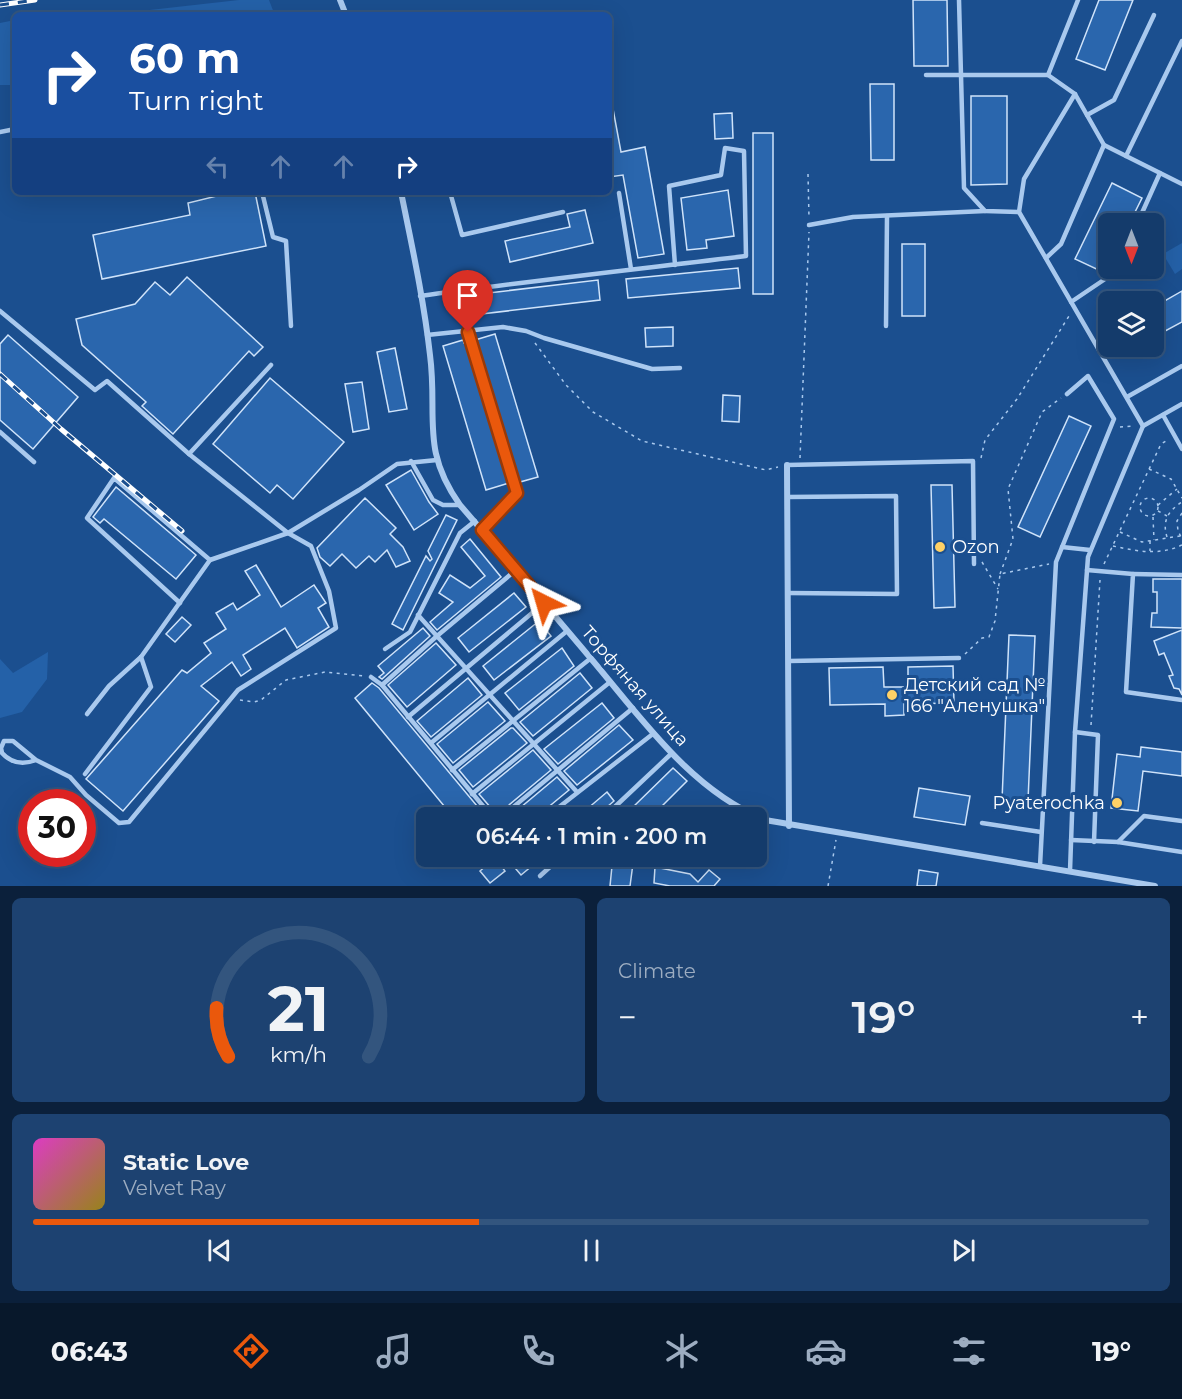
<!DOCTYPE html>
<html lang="en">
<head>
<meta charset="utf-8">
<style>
	:root { --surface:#143b6b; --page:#1d4271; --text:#f1f3f6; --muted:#9dadc1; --line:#33557e; --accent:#ea580c }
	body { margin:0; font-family:Montserrat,sans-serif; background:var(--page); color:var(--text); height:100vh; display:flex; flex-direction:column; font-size:22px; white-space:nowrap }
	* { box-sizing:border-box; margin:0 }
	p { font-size:20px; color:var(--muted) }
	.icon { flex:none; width:33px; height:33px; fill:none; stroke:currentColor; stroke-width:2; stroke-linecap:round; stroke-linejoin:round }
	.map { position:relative; height:886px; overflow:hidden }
	.panel { display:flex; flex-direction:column; gap:12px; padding:12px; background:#0b203b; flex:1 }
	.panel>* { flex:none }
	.hud { position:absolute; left:12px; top:12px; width:600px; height:183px; border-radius:9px; box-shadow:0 6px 24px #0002,0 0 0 2px var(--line); background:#1a4fa0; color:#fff; overflow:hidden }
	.needle { width:39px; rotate:180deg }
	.controls { position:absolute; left:1098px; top:213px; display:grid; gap:12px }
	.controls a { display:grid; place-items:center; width:66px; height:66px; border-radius:9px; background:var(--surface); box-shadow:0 6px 24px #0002,0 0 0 2px var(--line); font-size:30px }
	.speed { position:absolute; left:18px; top:789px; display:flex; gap:12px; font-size:30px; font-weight:700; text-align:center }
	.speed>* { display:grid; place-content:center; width:78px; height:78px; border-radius:50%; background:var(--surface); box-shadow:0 6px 24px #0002,0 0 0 2px var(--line); line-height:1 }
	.speed .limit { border:9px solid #d22; background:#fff; color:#111 }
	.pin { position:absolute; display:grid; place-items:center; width:51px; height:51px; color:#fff; margin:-62px -26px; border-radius:50% 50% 50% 0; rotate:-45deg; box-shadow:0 0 6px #0007 }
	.pin .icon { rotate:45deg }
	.me { position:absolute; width:66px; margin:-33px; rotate:320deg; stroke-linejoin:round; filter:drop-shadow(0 0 4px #0008) }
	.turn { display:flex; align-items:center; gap:21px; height:126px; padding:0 18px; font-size:27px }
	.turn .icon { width:78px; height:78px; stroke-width:2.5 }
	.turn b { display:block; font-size:42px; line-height:51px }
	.lanes { display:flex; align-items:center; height:57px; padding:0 18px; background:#0003; justify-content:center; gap:30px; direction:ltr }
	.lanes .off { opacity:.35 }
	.big { font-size:45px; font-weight:600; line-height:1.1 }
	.panel .card { flex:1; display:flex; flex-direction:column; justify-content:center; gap:9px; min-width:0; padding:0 21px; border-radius:9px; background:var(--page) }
	.panel .dial { align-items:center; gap:0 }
	.dial svg { height:156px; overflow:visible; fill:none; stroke:var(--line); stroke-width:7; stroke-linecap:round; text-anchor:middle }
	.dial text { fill:var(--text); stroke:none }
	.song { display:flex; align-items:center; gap:18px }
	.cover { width:72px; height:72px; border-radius:9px; background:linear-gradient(135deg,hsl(310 70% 55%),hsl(50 70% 35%)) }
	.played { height:6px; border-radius:3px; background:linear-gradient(90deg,var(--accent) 40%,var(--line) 40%) }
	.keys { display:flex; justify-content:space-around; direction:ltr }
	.heat { display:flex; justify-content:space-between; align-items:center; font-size:33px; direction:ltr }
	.panel .tiles { flex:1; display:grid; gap:12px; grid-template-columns:1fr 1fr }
	.card:last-child { grid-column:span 2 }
	.trip { position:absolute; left:416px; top:807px; width:351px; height:60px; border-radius:9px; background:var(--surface); box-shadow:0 6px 24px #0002,0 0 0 2px var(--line); font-weight:600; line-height:60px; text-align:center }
	.tabs { display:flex; height:96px; justify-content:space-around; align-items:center; background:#08182b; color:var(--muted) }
	.tabs .icon { width:42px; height:42px }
	.tabs .selected { color:var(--accent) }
	.tabs b { font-size:27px; color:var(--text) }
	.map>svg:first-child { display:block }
	.green { fill:#2461a8 }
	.building { fill:#2a66ad; stroke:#cfe3fa; stroke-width:1.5 }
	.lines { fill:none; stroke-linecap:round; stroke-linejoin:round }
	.path { stroke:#a9c9ee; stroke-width:1.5; stroke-dasharray:3 4.5; stroke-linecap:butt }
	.service { stroke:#a9c9ee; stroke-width:4.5 }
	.minor { stroke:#a9c9ee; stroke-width:6 }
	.rail-casing { stroke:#fff; stroke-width:5 }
	.rail { stroke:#1b4f8f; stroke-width:3; stroke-dasharray:9; stroke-linecap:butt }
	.route-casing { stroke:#983908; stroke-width:15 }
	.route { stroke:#ea580c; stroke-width:10 }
	.poi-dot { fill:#ffd166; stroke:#1b4f8f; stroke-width:2 }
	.labels { text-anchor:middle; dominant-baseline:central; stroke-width:6; stroke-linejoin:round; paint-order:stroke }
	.poi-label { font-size:18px; fill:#fff; stroke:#1b4f8f; text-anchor:start }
	.street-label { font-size:18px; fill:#fff; stroke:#1b4f8f }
</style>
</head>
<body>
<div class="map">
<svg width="1182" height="886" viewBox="0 0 1182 886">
	<rect width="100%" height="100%" fill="#1b4f8f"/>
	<g class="green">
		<polygon points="239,0 269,0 274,13 272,15 105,15"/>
		<polygon points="15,20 15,85 0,85 0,23"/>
		<polygon points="1182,243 1182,269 1175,274 1163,254"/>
		<polygon points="48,652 47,679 22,712 0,718 0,659 13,673"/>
	</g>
	<g class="building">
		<polygon points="913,0 947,0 948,66 914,66"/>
		<polygon points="1099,0 1133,0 1105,70 1076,59"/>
		<polygon points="870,84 894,84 894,160 871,160"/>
		<polygon points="971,96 1007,96 1007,184 971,185"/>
		<polygon points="613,109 621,152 645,147 664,254 638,258 623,175 609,177 609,110"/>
		<polygon points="732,113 733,138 715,139 714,114"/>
		<rect x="753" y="133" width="20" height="161"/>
		<polygon points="1112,183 1142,198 1129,224 1108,224 1108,266 1105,273 1075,259"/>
		<polygon points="728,190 734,236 706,240 707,248 687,250 681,198"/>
		<polygon points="233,192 255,192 266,246 102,279 93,235 190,215 188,203"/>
		<polygon points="585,210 593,243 510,262 505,241 570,227 567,214"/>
		<rect x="902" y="244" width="23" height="72"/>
		<polygon points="738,268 740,288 628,298 626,279"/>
		<polygon points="187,277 263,347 254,356 249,351 173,434 142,406 146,402 82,345 76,319 135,304 155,282 170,295"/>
		<polygon points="598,280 600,300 456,317 454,297"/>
		<polygon points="1182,291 1182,322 1154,337 1154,307"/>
		<polygon points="673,327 673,346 646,347 645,328"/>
		<polygon points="495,334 538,477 520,482 475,340"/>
		<polygon points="8,335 78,397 33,449 0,420 0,344"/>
		<polygon points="463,340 464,343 466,342 509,483 486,490 443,346"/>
		<polygon points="395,348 407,409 389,412 377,352"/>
		<polygon points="270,378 344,442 293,499 277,485 270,493 213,444"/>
		<polygon points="362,382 369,429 353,432 345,384"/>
		<polygon points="723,395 740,396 739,422 722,421"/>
		<polygon points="1069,416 1091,426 1040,537 1018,527"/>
		<polygon points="411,470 429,502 438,514 414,530 386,485"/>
		<polygon points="931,485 952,485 955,607 934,608"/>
		<polygon points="116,487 196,555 176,579 104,519 100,523 93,517"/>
		<polygon points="365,498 396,528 390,534 403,547 410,561 396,567 387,550 375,562 369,556 356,568 342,554 330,566 320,557 317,548"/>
		<polygon points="446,515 457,520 403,630 392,624 426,556 430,561 432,559 428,551"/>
		<polygon points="470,539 501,577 437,630 430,622 453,602 439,593 450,575 470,588 485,576 461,547"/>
		<polygon points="256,565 281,607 314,585 326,603 318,608 329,627 297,648 285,628 243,655 251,669 241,676 232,662 201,686 219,701 123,811 86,779 182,670 187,673 211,653 204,643 226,629 216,613 233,603 237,610 260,595 245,571"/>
		<polygon points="1153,579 1182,579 1182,628 1151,627 1152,613 1157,613 1157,592 1153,592"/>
		<polygon points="514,593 526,607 469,652 458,638"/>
		<polygon points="182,617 191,625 175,642 166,634"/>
		<polygon points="539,621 551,636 494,680 483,666"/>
		<polygon points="423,628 430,636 382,679 379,677 384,673 378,666"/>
		<polygon points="1182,630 1182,695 1179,689 1174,688 1169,676 1173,675 1164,653 1159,655 1154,641"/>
		<polygon points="1009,635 1035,636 1028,801 1002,800"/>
		<polygon points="436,643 456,665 407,707 388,685"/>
		<polygon points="562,648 574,666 519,710 505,693"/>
		<polygon points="953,666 954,703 904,704 904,715 885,716 885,704 830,705 829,668 883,667 884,687 908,687 908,667"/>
		<polygon points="580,673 592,688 533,736 520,722"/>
		<polygon points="468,678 482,695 431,737 417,721"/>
		<polygon points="372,683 379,688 487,818 454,818 355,698"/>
		<polygon points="488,702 505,721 453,763 437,744"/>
		<polygon points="602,703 614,718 558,764 544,749"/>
		<polygon points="619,725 633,740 577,785 564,771"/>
		<polygon points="511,728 513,728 527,743 473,787 459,770"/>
		<polygon points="1141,747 1182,752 1182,776 1143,771 1138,811 1111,808 1117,754 1140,757"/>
		<polygon points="533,750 551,770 497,815 479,794"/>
		<polygon points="673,768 687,781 650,818 641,818 632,808"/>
		<polygon points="557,777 569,790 535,818 508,818"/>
		<polygon points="919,788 970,796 965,825 914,817"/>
		<polygon points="607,792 614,801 594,818 587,809"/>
		<polygon points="516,856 544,856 521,875 510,862"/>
		<polygon points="613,856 634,856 630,886 610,886"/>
		<polygon points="495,858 505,871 490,883 480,871"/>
		<polygon points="655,867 690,874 698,882 709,870 720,879 714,886 670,886 654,883"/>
		<polygon points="919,870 938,873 936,886 917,886"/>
	</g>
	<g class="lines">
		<g class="path">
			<polyline points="808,174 809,218"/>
			<polyline points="535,343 566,385 593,412 642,441 766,470 778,467"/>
			<polyline points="1120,427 1134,426"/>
			<polyline points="800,458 809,232"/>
			<polyline points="981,458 985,440 1017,399 1069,316"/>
			<polyline points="1149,469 1171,479 1182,498"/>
			<circle cx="1149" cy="507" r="9"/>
			<polyline points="1158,505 1177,489"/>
			<polyline points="1158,511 1167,516"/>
			<polyline points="1182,513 1177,521 1178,531 1182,539"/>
			<polyline points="1153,517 1154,540"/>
			<polyline points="1120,532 1142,542 1180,536"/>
			<path d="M1167,537C1162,521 1168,511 1182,502"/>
			<polyline points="1150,541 1150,551"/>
			<path d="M1113,546C1136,551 1159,556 1182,545"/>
			<polyline points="982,562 998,589"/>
			<polyline points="1104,564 1161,444 1169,439"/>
			<polyline points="1000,574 1013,539 1008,489 1042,412 1061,398"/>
			<polyline points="965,654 982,638 989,637 995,621 1000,574 1049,564"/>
			<polyline points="240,700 254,702 261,700 286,680 325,672 364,676"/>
			<polyline points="1091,725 1100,580"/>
			<polyline points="828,886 836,840"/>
		</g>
		<g class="service">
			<polyline points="959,0 964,188 985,211 1019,212"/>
			<polyline points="926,75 1048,75 1078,0"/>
			<polyline points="1048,75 1075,94 1104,145 1182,184"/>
			<polyline points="1075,94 1024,179 1019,212 1143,426"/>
			<polyline points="1087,115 1114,100 1154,15"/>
			<polyline points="0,132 15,129"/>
			<polyline points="1126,156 1182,41"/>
			<polyline points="262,192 273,237 286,241 291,326"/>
			<polyline points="450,192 462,235 563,212"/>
			<polyline points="619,193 631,269"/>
			<polyline points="1137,224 1160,173"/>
			<polyline points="809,225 853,217 985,211"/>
			<polyline points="1046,258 1061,244 1104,145"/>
			<path d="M420,296C529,281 638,269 746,256L744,151L725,148L721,175L669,186L675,265"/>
			<polyline points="1071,302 1114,273 1116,268"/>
			<polyline points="0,311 95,390 107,381 189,454 271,365"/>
			<polyline points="886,326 887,216"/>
			<polyline points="468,332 517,493 482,530"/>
			<polyline points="427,335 503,327 526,331 544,338 652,369 680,368"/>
			<polyline points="1127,397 1182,366"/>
			<polyline points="1163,415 1182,449"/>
			<polyline points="0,432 34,462"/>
			<polyline points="189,454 288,533 359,490 397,464 437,460"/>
			<polyline points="411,461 433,500 443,505 460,505"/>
			<polyline points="787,465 973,461 974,564"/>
			<polyline points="788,497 896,496 897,594 788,593"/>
			<polyline points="1062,547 1090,550"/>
			<polyline points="1087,570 1133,574 1126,692 1182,700"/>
			<polyline points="1133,574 1182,575"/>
			<polyline points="418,615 577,792"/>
			<polyline points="385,649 410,632 460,533 475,521"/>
			<polyline points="789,661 959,658"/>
			<polyline points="371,677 382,685 493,818"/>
			<polyline points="382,685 437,636 516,570"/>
			<polyline points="87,714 109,686 141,657 210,560"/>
			<polyline points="408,717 544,603"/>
			<polyline points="1075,732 1098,735 1094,842"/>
			<polyline points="431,743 567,631"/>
			<path d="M36,760C23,765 12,764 2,753L1,748L4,741H13L36,760L70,777L86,795L119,823L129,822L238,690L336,628L329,591L311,546L288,533L210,560L114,478L87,518L180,603"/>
			<polyline points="452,770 591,658"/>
			<polyline points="85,774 151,687 141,657"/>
			<polyline points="472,794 610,682"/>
			<polyline points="500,818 633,708"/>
			<polyline points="545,818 654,733"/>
			<polyline points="603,818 672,753"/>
			<polyline points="982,823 1041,832"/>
			<polyline points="1071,840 1118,842 1182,852"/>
			<polyline points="1118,842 1144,816 1182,821"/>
			<polyline points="1040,866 1056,562 1114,419 1088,376 1067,394"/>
			<polyline points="1070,871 1075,732 1088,557 1143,426 1182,404"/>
			<polyline points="540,876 562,856"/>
		</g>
		<g class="minor">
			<polyline points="340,0 346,15"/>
			<path d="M401,192C412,246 424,301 430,355C438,416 420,449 460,505C505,557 549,609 593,661C642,719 692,791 765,820L1155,886"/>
			<polyline points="787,465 789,826"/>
		</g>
		<g class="rail-casing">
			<g id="rail">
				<polyline points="0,5 35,0"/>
				<polyline points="0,374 61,429 182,531"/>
			</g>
		</g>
		<use href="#rail" class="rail"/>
	</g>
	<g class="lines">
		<g class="route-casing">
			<polyline id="route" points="468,332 517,493 482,530 544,603"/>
		</g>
		<use href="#route" class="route"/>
	</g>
	<g class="poi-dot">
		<circle cx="940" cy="547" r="6"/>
		<circle cx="892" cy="695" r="6"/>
		<circle cx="1117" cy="803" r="6"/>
	</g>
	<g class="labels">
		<g class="poi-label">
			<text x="952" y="547">Ozon</text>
			<text x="904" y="685">Детский сад №<tspan x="904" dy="21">166 "Аленушка"</tspan></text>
			<text x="1105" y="803" text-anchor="end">Pyaterochka</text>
		</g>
		<g class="street-label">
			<text transform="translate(635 686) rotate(49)">Торфяная улица</text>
		</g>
	</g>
</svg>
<div class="controls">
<a><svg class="needle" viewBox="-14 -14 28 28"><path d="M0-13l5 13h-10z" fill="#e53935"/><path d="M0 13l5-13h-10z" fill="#9dadc1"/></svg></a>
<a><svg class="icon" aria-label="layers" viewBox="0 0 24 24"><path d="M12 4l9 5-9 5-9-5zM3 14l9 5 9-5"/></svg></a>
</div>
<div class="speed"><div class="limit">30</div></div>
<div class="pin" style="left:468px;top:332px;background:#d93025"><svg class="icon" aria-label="arrive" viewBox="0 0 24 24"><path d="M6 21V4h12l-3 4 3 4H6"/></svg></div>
<svg class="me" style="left:544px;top:603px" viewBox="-20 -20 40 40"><path d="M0-17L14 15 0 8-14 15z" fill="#ea580c" stroke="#fff" stroke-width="4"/></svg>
<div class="trip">06:44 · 1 min · 200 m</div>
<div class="hud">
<div class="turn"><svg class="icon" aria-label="right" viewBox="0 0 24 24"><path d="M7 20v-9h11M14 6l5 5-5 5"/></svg><div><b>60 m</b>Turn right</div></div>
<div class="lanes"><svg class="icon off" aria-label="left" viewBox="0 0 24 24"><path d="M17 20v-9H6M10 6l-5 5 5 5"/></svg><svg class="icon off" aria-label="ahead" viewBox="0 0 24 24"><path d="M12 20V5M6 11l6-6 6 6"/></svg><svg class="icon off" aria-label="ahead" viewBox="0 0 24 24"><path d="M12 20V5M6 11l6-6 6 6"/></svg><svg class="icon" aria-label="right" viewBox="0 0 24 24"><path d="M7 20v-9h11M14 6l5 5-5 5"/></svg></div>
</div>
</div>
<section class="panel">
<div class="tiles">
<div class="card dial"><svg viewBox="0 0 100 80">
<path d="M14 69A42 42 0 1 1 86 69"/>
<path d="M14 69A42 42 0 0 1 8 44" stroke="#ea580c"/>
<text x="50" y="56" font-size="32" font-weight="700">21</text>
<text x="50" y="72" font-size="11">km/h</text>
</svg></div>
<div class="card"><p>Climate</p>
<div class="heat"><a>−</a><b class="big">19°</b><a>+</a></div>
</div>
<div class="card">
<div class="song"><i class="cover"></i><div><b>Static Love</b><p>Velvet Ray</p></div></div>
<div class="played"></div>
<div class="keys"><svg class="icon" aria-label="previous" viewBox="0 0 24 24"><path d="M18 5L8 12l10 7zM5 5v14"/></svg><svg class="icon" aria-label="pause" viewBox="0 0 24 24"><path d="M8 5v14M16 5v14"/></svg><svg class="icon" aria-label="next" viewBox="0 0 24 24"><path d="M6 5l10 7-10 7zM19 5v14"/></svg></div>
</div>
</div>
</section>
<nav class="tabs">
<b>06:43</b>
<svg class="icon selected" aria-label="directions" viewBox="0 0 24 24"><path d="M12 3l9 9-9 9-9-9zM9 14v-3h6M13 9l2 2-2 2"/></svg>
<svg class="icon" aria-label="music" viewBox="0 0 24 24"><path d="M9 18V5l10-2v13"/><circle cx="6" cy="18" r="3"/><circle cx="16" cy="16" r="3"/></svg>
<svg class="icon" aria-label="phone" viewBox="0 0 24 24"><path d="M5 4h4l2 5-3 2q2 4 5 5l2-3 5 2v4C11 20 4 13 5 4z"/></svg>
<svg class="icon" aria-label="climate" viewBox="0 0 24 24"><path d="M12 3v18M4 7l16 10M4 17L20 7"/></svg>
<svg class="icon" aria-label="car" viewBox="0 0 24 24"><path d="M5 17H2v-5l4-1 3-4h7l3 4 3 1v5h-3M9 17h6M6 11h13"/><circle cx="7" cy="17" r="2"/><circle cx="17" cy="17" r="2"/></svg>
<svg class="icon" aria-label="filters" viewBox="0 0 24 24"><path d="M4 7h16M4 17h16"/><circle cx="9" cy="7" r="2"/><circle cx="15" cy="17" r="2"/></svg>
<b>19°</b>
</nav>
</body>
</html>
